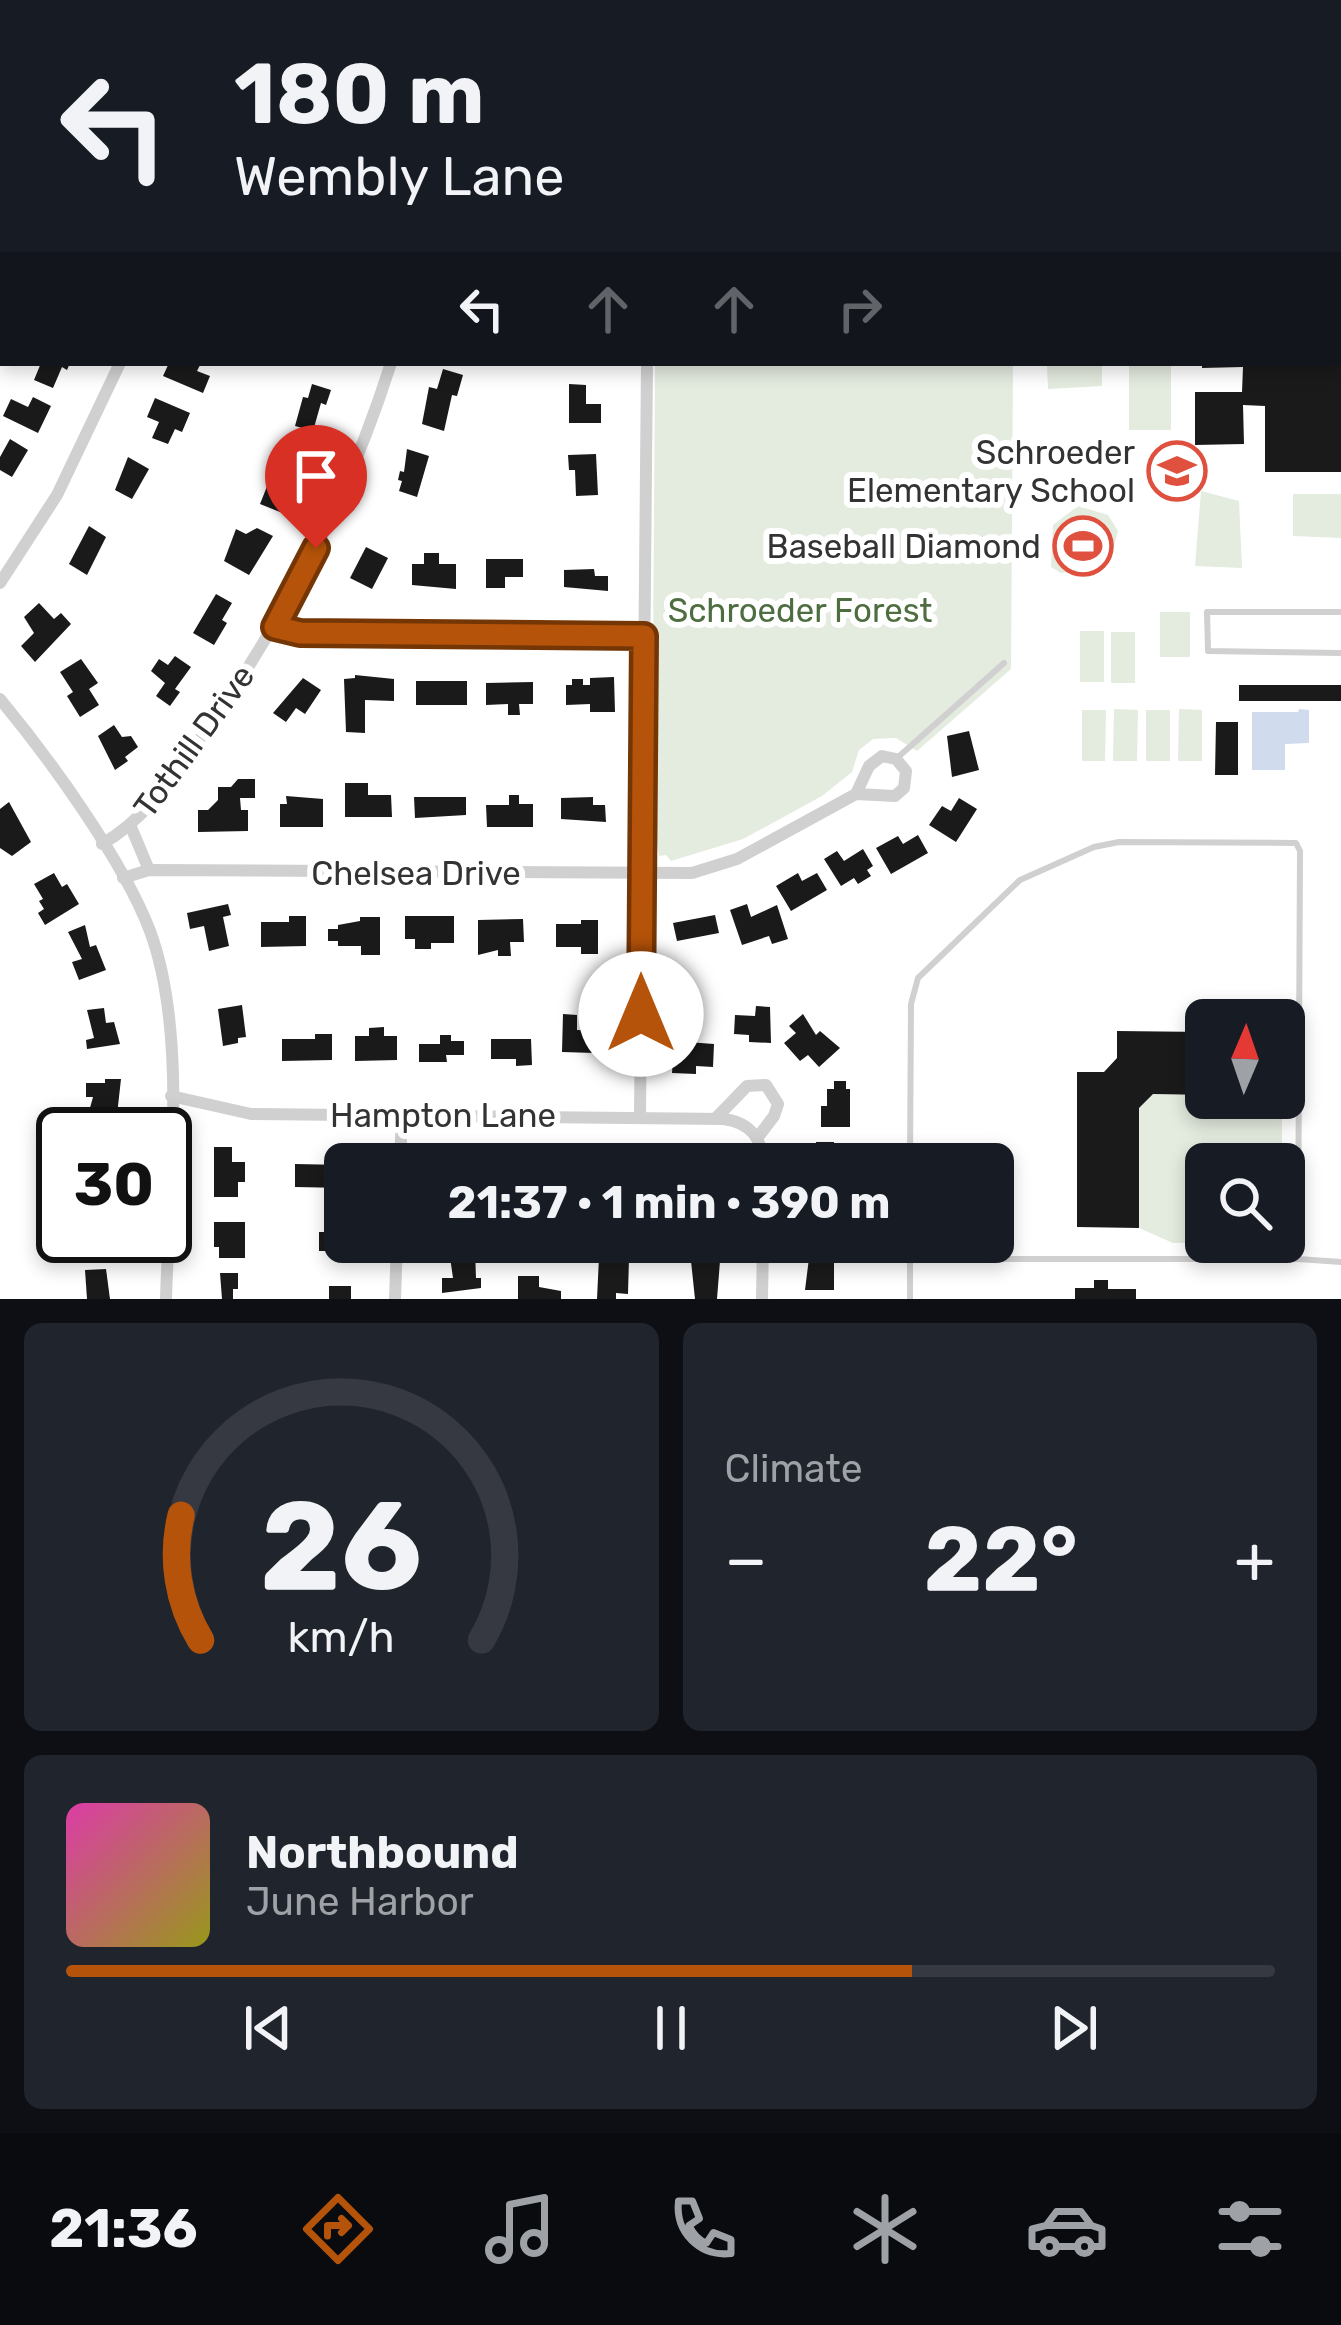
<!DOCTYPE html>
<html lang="en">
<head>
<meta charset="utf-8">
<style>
	:root { --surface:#171b24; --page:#20242c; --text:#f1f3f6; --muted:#9ea1a6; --line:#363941; --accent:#b45309 }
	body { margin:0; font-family:Rubik,sans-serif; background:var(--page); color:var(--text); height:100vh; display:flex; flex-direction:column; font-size:45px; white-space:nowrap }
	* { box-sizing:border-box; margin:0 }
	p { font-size:39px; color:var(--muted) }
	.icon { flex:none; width:66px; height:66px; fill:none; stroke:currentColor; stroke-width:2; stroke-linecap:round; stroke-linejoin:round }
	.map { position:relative; height:1299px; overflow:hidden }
	.side { display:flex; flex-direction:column; gap:24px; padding:24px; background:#0d0f14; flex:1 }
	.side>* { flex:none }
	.top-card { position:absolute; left:0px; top:0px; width:1341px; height:366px; box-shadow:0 6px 18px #0003; background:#171b24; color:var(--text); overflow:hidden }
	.needle { width:78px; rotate:2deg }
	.controls { position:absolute; left:1185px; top:999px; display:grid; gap:24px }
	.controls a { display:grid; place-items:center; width:120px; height:120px; border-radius:18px; background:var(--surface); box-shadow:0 6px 18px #0003; font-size:60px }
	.speed { position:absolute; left:36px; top:1107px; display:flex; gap:24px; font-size:60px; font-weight:700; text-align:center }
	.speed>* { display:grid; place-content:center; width:156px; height:156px; border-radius:50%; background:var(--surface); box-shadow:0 6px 18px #0003; line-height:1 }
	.speed .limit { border:6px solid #111; border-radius:18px; background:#fff; color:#111 }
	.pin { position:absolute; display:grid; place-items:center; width:102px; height:102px; color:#fff; margin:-123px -51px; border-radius:50% 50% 50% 0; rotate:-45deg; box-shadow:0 0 12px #0007 }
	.pin .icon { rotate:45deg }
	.me { position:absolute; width:132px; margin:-66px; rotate:0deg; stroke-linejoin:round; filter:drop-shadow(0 0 9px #0008) }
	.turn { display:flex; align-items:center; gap:42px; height:252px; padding:0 36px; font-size:54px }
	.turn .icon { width:156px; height:156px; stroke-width:2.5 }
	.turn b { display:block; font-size:84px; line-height:102px }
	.lanes { display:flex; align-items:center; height:114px; padding:0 36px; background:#0003; justify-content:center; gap:60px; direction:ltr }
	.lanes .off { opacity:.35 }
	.big { font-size:90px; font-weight:700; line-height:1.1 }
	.side .card { flex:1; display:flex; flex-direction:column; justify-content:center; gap:18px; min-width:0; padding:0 42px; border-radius:18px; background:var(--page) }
	.side .dial { align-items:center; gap:0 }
	.dial svg { height:312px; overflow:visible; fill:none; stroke:var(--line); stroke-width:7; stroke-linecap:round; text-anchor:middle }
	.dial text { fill:var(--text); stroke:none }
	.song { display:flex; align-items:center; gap:36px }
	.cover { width:144px; height:144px; border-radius:18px; background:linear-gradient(135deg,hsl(320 70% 55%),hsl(60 70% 35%)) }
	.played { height:12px; border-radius:6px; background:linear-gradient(90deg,var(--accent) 70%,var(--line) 70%) }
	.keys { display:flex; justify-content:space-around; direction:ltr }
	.heat { display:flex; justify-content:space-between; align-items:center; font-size:66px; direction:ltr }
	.side .tiles { flex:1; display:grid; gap:24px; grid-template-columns:1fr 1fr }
	.card:last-child { grid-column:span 2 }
	.trip { position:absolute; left:324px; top:1143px; width:690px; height:120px; border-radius:18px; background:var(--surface); box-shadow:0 6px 18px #0003; font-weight:700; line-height:120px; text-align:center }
	.tabs { display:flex; height:192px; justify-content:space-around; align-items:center; background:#090b0e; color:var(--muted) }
	.tabs .icon { width:84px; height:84px }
	.tabs .active { color:var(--accent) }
	.tabs b { font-size:54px; color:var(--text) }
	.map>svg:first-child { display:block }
	.green { fill:#e4ebdf }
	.water { fill:#d0dced }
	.building { fill:#1a1a1a }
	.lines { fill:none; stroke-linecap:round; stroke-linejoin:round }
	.service { stroke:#d0d0d0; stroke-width:6 }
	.minor { stroke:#d0d0d0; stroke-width:12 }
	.route-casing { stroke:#753606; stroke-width:30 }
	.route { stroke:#b45309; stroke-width:21 }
	.labels { text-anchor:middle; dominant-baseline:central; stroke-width:12; stroke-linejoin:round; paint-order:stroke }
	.poi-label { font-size:33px; fill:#333; stroke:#fff; text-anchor:end }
	.park-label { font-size:33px; fill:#4e6e41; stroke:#fff }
	.street-label { font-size:33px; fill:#333; stroke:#fff }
</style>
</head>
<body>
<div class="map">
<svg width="1341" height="1299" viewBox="0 0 1341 1299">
	<rect width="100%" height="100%" fill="#fff"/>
	<g class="green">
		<polygon points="655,363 1013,363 1011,669 917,751 896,738 873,739 859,750 852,772 822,796 743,839 671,861 666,855 659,856 652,810"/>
		<rect x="1129" y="363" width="42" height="67"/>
		<polygon points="1047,366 1102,366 1102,386 1048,389"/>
		<polygon points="1201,491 1239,501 1242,568 1195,566"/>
		<polygon points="1293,494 1341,494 1341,538 1293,536"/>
		<polygon points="1078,506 1108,515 1118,531 1110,561 1099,568 1061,573 1051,567 1053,525"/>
		<rect x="1160" y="612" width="30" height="45"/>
		<rect x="1080" y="631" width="24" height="51"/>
		<rect x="1111" y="632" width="24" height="51"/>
		<polygon points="1114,709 1138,710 1137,761 1113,761"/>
		<polygon points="1179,709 1202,710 1202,761 1178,761"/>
		<polygon points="1082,710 1106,710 1105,761 1082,761"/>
		<rect x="1146" y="710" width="24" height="51"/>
		<polygon points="1153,1094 1282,1098 1282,1164 1206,1164 1206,1242 1275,1242 1173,1243 1139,1228 1139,1108"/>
	</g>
	<polygon class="water" points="1299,709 1309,710 1309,743 1285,744 1285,770 1252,770 1252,712 1298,712"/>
	<g class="building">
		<polygon points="41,363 70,363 67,370 62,367 53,388 34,380"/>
		<polygon points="169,363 201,363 197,371 210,376 203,393 163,376"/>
		<polygon points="1202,363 1341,363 1341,472 1265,472 1265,406 1243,405 1244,444 1195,445 1195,392 1242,392 1243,367 1202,368"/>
		<polygon points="443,369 463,375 457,396 452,395 444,431 422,424 429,387 437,389"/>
		<polygon points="312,384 331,390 326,405 321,403 313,431 295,426 303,397 308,398"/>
		<polygon points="569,384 586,385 586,404 601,404 601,423 569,423"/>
		<polygon points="33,397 51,406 38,433 3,416 11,399 28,407"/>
		<polygon points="155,398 190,413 182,432 175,429 168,444 152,438 159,422 147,417"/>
		<polygon points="10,439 28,450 12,477 0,470 0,457"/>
		<polygon points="407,449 429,456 417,497 399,491 402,481 398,480 400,471 404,472"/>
		<polygon points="596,454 598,495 576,496 575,470 569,470 568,455"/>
		<polygon points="128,457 149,469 132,499 115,490"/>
		<polygon points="274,469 299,479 293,492 288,490 280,512 260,504"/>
		<polygon points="89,526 106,537 87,575 69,564"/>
		<polygon points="257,528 273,536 249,575 224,561 236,529 246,534"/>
		<polygon points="366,547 388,558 372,589 350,578"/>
		<polygon points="424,553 439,553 439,564 456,564 456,589 412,585 412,564 424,564"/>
		<polygon points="486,559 523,559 523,577 505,577 505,588 486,588"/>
		<polygon points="594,569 595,576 608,576 608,591 564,587 564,570"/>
		<polygon points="216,594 232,603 222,620 227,623 214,645 193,633"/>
		<polygon points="39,603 54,619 61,613 71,624 35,662 21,646 34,633 24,617"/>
		<polygon points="175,656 191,667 175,689 180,692 170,706 156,696 165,683 151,671 159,659 168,665"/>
		<polygon points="81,659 98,683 89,689 99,705 80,717 67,696 73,692 60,672"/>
		<polygon points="355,675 394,679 394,701 365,700 365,733 346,732 344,679 355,678"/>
		<polygon points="614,677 615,712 590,712 590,704 566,705 566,685 572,685 572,679 583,679 583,685 590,685 590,678"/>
		<polygon points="303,678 321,690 305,714 296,708 286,722 273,713"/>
		<rect x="416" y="681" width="51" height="24"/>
		<polygon points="533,682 533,704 519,704 520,715 508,715 508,704 486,705 486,683"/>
		<rect x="1239" y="685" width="102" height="16"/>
		<polygon points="1216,722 1238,722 1238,775 1215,775"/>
		<polygon points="114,725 122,737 131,736 138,747 125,757 128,761 115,770 98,736"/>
		<polygon points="969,731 979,770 952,777 947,736"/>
		<polygon points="238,779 255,779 255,798 240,798 241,810 248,810 248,831 198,832 198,810 208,810 218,800 218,787 231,787"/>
		<polygon points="345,783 368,783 368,795 391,795 392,817 345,817"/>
		<polygon points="509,795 519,795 519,804 533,804 533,827 487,827 486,805 509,805"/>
		<polygon points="286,796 323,799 323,827 280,827 280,804 287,804"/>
		<polygon points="414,797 466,797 466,815 415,818"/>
		<polygon points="593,797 593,805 605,805 606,822 561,819 561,798"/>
		<polygon points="959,798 977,809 956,842 929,825 942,806 951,811"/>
		<polygon points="9,802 31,842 12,856 0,848 0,809"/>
		<polygon points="918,835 928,853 891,874 876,848 898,836 903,844"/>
		<polygon points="863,849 873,866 867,870 871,876 858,884 854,878 841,886 824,859 837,851 844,861"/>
		<polygon points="54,873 62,887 67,884 79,904 45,925 38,913 44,909 39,901 43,899 34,884"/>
		<polygon points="798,873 802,881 817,873 827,890 791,911 776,886"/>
		<polygon points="228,904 231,915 223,917 229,946 209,951 204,926 190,929 187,913"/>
		<polygon points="747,904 751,917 777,905 788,939 772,944 769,936 742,945 730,910"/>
		<polygon points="715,915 719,933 677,941 673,923"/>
		<polygon points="289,916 306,916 306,946 261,947 261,922 289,922"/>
		<polygon points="405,916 454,916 454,943 431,943 431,949 415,949 415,939 405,939"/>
		<polygon points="360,917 380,917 380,955 361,955 361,946 338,946 338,941 328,941 328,929 338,929 338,925 360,921"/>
		<polygon points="523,919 524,942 510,942 511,956 498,956 498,950 478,955 478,920"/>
		<polygon points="581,920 598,920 598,954 581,954 581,947 556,947 556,924 581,924"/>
		<polygon points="85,925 90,947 96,945 106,970 79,980 72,962 82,959 68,932"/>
		<polygon points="242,1005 246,1037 238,1038 238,1043 223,1046 218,1009"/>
		<polygon points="756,1006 770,1007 771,1043 749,1042 749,1035 734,1034 735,1015 755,1016"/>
		<polygon points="104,1008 106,1023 114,1022 120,1044 87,1049 86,1040 94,1038 87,1010"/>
		<polygon points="563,1014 577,1015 577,1030 606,1031 606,1049 596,1049 595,1053 562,1052"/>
		<polygon points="803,1014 816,1035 820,1031 840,1048 819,1067 808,1055 800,1061 784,1043 796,1033 789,1026"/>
		<polygon points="384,1027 384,1036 397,1036 397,1060 355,1061 355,1036 369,1036 369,1028"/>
		<polygon points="1117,1031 1206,1032 1206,1095 1153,1094 1139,1108 1139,1228 1077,1227 1077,1072 1104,1072 1117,1058"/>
		<polygon points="315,1034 332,1034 332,1060 282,1061 282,1039 315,1039"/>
		<polygon points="440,1035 451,1035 451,1041 464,1041 464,1055 446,1055 447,1062 419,1062 419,1044 440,1044"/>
		<polygon points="491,1039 531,1039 532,1065 516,1066 516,1059 491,1059"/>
		<polygon points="674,1041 714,1044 713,1067 696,1066 696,1074 672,1073"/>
		<polygon points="105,1079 121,1079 117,1115 88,1115 93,1097 86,1097 86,1083 105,1083"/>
		<polygon points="834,1081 846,1081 846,1089 850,1089 850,1127 821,1127 821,1106 827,1106 827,1089 834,1089"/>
		<polygon points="816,1142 834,1142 834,1164 810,1164 810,1155 816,1155"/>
		<polygon points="214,1147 232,1147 232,1162 245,1162 245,1182 238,1182 238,1197 214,1197"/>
		<polygon points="295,1164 345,1165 345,1188 295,1187"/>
		<polygon points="328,1216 345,1216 345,1242 353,1242 352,1251 319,1251 319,1232 327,1232"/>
		<polygon points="214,1222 245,1222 245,1258 219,1258 219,1247 214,1247"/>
		<rect x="96" y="1236" width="19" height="13"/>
		<polygon points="449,1250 475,1250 476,1278 481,1278 481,1288 442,1293 442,1278 453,1278"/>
		<polygon points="810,1250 834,1250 834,1290 805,1290"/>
		<polygon points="599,1257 629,1258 628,1294 616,1293 616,1299 597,1299"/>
		<polygon points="691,1261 720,1261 717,1299 695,1299"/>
		<polygon points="106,1269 110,1299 87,1299 85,1270"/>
		<polygon points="220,1273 238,1273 238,1289 233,1289 233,1299 222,1299"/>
		<polygon points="518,1276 539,1276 539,1287 561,1291 561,1299 518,1299"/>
		<polygon points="1094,1280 1108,1280 1108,1289 1136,1289 1136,1299 1075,1299 1075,1288 1094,1288"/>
		<rect x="329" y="1286" width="22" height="13"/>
	</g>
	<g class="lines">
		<g class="service">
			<polyline points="1341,612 1207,612 1208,651 1341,653"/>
			<polyline points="896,759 1004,663"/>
			<polyline points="910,1164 911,1004 918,978 1020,880 1094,847 1119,842 1296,843 1300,851 1298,1259 1341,1262"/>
			<polyline points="910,1259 1296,1259"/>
			<polyline points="910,1299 910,1242"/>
		</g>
		<g class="minor">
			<polyline points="213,3 213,0"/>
			<polyline points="437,3 437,0"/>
			<polyline points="658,3 659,0"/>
			<polyline points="888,3 888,0"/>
			<polyline points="1121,3 1121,0"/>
			<polyline points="1338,72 1341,72"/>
			<polyline points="0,184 3,184"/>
			<polyline points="0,583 57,495 120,363"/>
			<polyline points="275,627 300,633 644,636"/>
			<path d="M0,699C49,758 123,860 150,931C188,1033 169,1190 166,1299"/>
			<polyline points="131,827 149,870"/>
			<path d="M102,844C148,818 175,773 206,730C286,617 349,496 391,363"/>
			<polyline points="123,878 149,870 692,873 737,859 856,794 869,766 882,756 896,759 906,771 904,788 895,796 856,794"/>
			<path d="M171,1096L251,1114L724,1119C751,1123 762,1138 763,1164"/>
			<polyline points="640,1116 647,363"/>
			<polyline points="716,1118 747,1086 766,1085 778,1104 774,1116 758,1137"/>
			<polyline points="400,1164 402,1114"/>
			<polyline points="395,1299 397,1242"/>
			<polyline points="762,1299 763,1242"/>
		</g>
	</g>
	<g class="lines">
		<g class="route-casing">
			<polyline id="route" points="316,548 275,627 300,633 644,636 641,1014"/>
		</g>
		<use href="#route" class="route"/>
	</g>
	<defs>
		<g id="school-ring" transform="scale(3)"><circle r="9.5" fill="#fff" stroke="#df503f" stroke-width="1.5"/><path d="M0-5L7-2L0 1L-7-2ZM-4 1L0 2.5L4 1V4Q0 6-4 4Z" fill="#df503f"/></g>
		<g id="stadium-ring" transform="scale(3)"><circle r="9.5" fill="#fff" stroke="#df503f" stroke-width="1.5"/><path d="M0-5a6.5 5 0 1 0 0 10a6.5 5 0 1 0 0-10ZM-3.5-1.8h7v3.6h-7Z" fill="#df503f"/></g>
	</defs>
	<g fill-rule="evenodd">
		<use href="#school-ring" x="1177" y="471"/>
		<use href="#stadium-ring" x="1083" y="546"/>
	</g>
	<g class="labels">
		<g class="poi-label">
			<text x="1135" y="452">Schroeder<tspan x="1135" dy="38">Elementary School</tspan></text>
			<text x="1041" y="546">Baseball Diamond</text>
		</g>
		<g class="park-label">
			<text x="800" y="610">Schroeder Forest</text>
		</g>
		<g class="street-label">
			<text transform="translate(194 741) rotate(-54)">Tothill Drive</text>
			<text x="416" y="873">Chelsea Drive</text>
			<text x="443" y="1115">Hampton Lane</text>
		</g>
	</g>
</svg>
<div class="controls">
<a><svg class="needle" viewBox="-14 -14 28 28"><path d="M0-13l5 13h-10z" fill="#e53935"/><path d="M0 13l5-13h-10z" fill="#9ea1a6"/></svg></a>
<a><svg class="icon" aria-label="search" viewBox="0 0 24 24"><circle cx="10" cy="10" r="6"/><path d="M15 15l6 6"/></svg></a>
</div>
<div class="speed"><div class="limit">30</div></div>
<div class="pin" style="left:316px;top:548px;background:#d93025"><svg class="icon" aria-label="arrive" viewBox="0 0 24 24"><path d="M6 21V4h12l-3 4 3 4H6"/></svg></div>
<svg class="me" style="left:641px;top:1014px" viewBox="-20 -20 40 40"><circle r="19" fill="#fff"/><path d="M0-13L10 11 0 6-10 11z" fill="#b45309"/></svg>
<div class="trip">21:37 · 1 min · 390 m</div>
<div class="top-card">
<div class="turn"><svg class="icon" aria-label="left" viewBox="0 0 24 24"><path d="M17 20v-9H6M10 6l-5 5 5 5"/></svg><div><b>180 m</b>Wembly Lane</div></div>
<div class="lanes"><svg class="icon" aria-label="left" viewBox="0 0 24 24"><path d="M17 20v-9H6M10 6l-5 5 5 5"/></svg><svg class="icon off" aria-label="ahead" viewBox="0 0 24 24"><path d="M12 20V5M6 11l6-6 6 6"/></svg><svg class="icon off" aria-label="ahead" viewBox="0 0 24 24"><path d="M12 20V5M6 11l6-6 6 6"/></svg><svg class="icon off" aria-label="right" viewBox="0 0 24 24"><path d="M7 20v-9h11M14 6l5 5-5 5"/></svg></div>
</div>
</div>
<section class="side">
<div class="tiles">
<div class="card dial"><svg viewBox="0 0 100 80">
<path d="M14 69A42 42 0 1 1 86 69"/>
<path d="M14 69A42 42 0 0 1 9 37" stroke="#b45309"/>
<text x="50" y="56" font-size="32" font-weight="700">26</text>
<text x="50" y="72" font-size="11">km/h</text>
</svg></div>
<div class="card"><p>Climate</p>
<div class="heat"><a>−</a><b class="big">22°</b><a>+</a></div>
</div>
<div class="card">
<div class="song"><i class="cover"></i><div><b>Northbound</b><p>June Harbor</p></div></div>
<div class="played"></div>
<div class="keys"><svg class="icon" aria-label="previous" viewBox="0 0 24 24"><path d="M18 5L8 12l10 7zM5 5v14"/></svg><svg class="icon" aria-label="pause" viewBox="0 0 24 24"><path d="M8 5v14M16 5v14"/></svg><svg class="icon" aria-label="next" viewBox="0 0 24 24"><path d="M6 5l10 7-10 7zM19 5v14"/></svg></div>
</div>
</div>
</section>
<nav class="tabs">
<b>21:36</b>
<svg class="icon active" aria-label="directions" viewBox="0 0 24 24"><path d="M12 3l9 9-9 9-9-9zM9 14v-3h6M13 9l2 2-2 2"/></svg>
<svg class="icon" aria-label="music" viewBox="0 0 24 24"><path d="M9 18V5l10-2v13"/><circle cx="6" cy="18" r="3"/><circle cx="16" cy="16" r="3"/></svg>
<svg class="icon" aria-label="phone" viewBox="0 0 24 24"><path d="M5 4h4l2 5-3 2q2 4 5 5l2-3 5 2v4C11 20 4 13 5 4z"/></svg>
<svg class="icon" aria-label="climate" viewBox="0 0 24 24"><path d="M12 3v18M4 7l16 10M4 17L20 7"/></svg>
<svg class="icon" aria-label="car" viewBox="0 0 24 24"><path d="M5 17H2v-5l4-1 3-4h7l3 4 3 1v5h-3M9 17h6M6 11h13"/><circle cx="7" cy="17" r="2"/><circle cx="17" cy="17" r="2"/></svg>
<svg class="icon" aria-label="filters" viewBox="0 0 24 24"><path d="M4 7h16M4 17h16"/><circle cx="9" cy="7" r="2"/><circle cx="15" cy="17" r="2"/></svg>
</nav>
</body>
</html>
